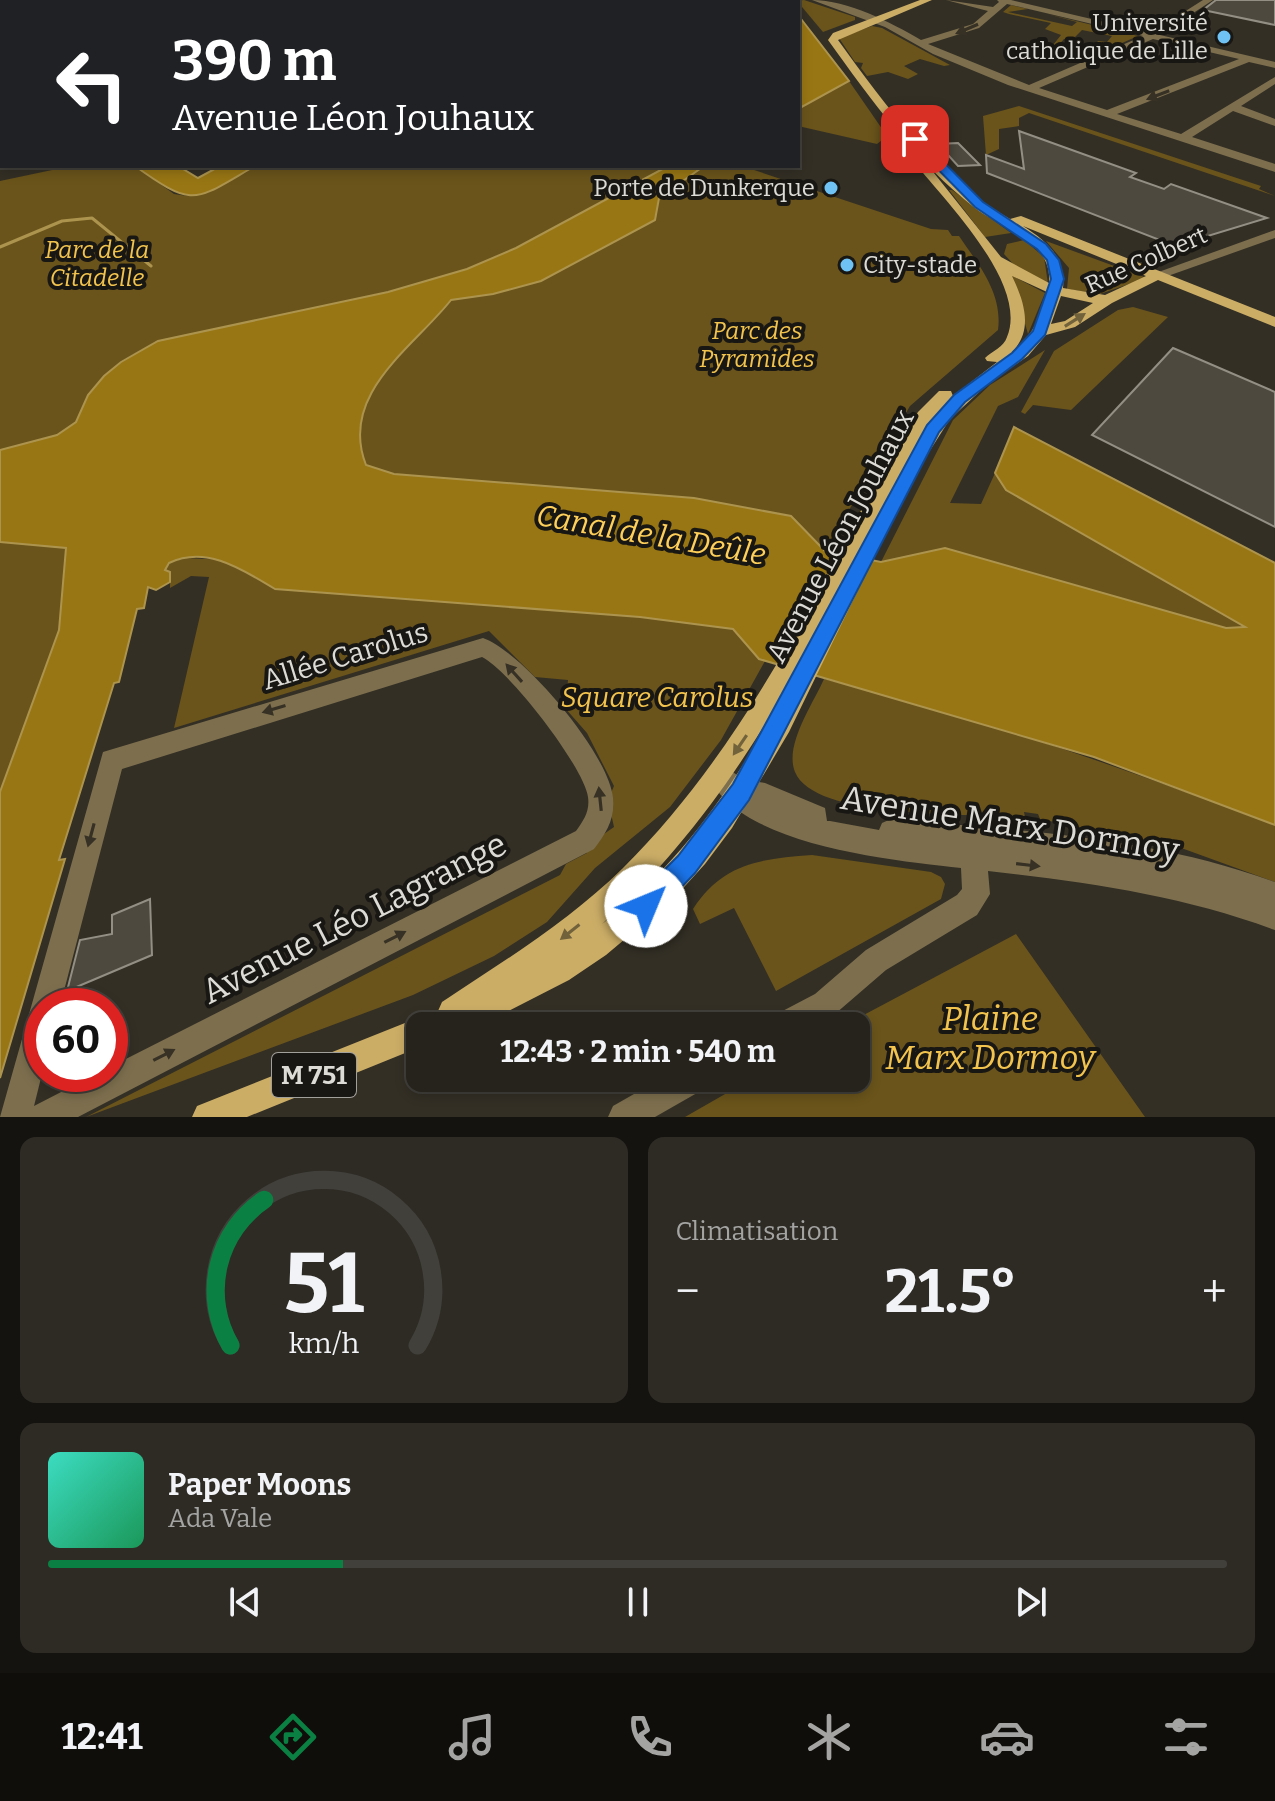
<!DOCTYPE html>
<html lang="fr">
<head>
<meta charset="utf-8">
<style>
	:root { --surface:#26231c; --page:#2e2b25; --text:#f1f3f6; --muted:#a4a4a3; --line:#42403b; --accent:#0b8043 }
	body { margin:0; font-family:Bitter,serif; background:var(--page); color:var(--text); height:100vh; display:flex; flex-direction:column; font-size:30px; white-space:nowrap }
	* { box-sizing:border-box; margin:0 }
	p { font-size:26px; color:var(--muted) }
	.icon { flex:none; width:44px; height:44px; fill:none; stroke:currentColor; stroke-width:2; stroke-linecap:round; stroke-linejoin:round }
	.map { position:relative; height:1117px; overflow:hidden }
	.details { display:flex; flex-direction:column; gap:20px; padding:20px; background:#15130f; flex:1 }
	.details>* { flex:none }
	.top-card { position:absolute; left:0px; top:0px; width:800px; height:168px; box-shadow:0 4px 12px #0003,0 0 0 2px var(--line); background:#202124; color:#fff; overflow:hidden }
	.speed { position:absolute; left:24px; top:988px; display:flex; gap:16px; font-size:40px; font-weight:700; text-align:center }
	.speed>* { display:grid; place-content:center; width:104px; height:104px; border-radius:50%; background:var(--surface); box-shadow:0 4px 12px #0003,0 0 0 2px var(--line); line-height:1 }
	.speed .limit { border:12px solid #d22; background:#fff; color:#111 }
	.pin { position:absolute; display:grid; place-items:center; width:68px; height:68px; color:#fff; margin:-34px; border-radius:16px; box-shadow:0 4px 12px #0006 }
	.me { position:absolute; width:88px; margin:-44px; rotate:45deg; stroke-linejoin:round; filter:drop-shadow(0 0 6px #0008) }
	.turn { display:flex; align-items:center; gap:28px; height:168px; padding:0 40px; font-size:36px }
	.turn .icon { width:104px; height:104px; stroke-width:2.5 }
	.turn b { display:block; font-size:56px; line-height:68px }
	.big { font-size:60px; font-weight:700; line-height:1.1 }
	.details .tile { flex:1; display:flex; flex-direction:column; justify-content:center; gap:12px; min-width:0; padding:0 28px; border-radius:16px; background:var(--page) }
	.details .dial { align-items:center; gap:0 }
	.dial svg { height:208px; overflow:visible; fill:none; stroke:var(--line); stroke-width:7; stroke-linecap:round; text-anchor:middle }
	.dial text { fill:var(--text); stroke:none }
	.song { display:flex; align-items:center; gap:24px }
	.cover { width:96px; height:96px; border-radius:12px; background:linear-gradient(135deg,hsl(170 70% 55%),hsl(150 70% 35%)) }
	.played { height:8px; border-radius:4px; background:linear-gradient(90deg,var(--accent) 25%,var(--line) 25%) }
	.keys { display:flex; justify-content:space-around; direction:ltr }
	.heat { display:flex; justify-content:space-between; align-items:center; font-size:44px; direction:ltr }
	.details .tiles { flex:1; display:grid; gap:20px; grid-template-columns:1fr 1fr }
	.tile:last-child { grid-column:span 2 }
	.trip { position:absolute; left:406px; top:1012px; width:464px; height:80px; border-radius:16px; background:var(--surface); box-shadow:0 4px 12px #0003,0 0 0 2px var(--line); font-weight:700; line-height:80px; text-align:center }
	.menu { display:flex; height:128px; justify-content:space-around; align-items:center; background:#0f0e0b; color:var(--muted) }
	.menu .icon { width:56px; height:56px }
	.menu .current { color:var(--accent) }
	.menu b { font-size:36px; color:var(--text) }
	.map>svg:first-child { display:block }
	.green { fill:#6a541b }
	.water { fill:#987614; stroke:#ad944e; stroke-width:2 }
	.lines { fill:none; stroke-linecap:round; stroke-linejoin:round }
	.stream { stroke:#ad944e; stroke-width:3 }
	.canal { fill:#987614; fill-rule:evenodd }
	.building { fill:#4d493f; stroke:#948f84; stroke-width:2 }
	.minor { fill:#7d6f4e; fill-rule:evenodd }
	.major { fill:#cbad66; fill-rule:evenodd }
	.oneway { fill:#373125 }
	.oneway2 { fill:#72623c }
	.route { fill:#1a73e8; stroke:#114b97; stroke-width:2 }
	.poi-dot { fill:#6fc2f4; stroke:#191713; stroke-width:3 }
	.labels { text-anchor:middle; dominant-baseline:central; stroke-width:8; stroke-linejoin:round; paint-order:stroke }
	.far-poi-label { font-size:24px; fill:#dddbd5; stroke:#191713; text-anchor:end }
	.far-park-label { font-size:24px; font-style:italic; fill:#f3c44d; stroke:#191713 }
	.far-street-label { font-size:24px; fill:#dddbd5; stroke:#191713 }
	.shield { fill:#191713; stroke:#a2a09b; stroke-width:2 }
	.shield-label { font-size:26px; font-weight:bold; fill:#dddbd5 }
	.street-label { font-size:28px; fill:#dddbd5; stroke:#191713 }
	.park-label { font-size:28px; font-style:italic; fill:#f3c44d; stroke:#191713 }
	.water-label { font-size:30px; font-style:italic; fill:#fecf59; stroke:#191713 }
	.near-street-label { font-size:34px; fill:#dddbd5; stroke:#191713 }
	.near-park-label { font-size:34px; font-style:italic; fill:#f3c44d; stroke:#191713 }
</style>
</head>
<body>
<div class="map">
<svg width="1275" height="1117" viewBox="0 0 1275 1117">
	<rect width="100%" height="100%" fill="#332f25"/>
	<g class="green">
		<polygon points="804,0 855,17 855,20 823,32 797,1"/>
		<polygon points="1011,5 1028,9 1008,12 1072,26 1077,22 1047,14 1138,36 1106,50 1099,48 1101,52 1088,57 1071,52 1087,49 1085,47 1089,43 1094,46 1098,41 1107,42 1112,36 1082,30 1072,40 1064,39 1058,46 1053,45 1061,35 1045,29 1051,23 1009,14 1003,12"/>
		<polygon points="872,26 882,28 950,65 944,66 920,59 904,66 918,74 908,79 888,72 867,76 861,68 863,63 855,62 839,38"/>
		<polygon points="849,81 887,136 877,144 798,126 798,109"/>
		<polygon points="1019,106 1261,186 1259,189 1275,196 1029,113 1019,118 1019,126 999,129 999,149 986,155 983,116"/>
		<polygon points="71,166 135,166 174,194 187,196 209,192 255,166 668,166 516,248 467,269 388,292 158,341 121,361 104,376 88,396 76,422 57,435 0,450 0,181"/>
		<path d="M704,166H742L931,229L948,230L952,236H959C978,264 1003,293 998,330L910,406L825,551L790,516L694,498L394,474L366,465C338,394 414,348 451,300L493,294L582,258L655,220L658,198Z"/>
		<polygon points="949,190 952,190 1011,233 985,237"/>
		<polygon points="1024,240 1044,257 1048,284 1015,266 1004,254 1007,244"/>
		<polygon points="1046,241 1147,278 1100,294 1067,289 1069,268"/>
		<polygon points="1011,275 1045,293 1028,334"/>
		<polygon points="1133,307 1168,317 1071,410 1033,405 1025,414 1021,412 1054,351 1118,310"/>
		<polygon points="1045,350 1018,397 998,406 950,503 981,504 995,473 1006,490 1247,627 1226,628 881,562 953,420 990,385"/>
		<polygon points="0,542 66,548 59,630 0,792"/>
		<polygon points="186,558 227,560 275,589 640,617 733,629 759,659 765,661 721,740 670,807 595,868 547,922 494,956 413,995 86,1117 560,875 566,864 587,853 585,847 614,827 608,800 614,786 587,733 565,708 568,680 535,677 489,631 174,728 209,577 191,576 170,588 170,573 165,570 171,562"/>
		<path d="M824,679C978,717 1126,769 1275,825V882L1184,849L1040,819L1038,814L1024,812L1025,817C978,813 815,821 795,772C784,745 813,704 824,679Z"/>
		<path d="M812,855L931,872L941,877L945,884L941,899L776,991L734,908L700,924L693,909C723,863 760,859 812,855Z"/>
		<polygon points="1016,934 1145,1117 685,1117 753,1078 856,1078 856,1026 843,1026"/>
	</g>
	<g class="water">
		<polygon points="798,15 849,81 798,109"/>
		<path d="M135,166H178L198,178L220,166H255C194,201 195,209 135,166Z"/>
		<path d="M668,166H704L659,198L655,220L541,281L493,294L451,300C414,347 338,394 366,465L394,474L694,498L791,516L825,551L881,562L945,548L1226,628L1245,627L1006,490L995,473L1014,427L1275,563V825L1094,757L759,659L733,629L640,617L275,589C243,570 207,545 169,563L165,570L170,572V582L156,590L148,587L144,608L137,609L119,682L114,683L59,860L65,859L0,1078V792L59,630L66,548L0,542V450L57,435L76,422L88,395L104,376L121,362L158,341L388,292L467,269L516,248Z"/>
	</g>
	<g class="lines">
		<polyline class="stream" points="0,247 62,221 92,218 151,266"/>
		<g class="canal">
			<polygon points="498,0 508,0 497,2"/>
			<rect x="0" y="136" width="2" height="6"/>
		</g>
	</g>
	<g class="building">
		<polygon points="1216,0 1275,0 1275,25 1203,10"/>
		<polygon points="1019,131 1136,173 1130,177 1164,189 1171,184 1267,218 1175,246 987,173 986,155 1024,169"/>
		<polygon points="958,143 980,165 958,166 938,144"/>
		<polygon points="1173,348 1275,392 1275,527 1092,435"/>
		<polygon points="150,899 152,955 67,991 80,940 112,934 112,915"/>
	</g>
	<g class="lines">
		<g class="minor">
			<path d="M812,0C848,0 890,22 921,40L973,24L988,11L946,0L993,7L999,2L997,0H1011L1151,33L1203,0H1213L1160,35L1275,62V68L1249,62L1117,114L1181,134L1275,77V84L1241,106L1275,119V126L1233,111L1192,137L1275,164V172L1008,85L933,54L885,27ZM1007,4L1143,36L1029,85L928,44L979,28ZM1153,39L1239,59L1107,110L1039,88Z"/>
			<polygon points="1275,230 1275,238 1165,277 1153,274"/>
			<path d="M483,638C523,652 609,754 613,798C615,820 606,833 594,849L78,1117H0L103,752ZM482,657C509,670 584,767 588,797C590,811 584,820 576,831L110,1067V1074H96L34,1106L42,1074V1006H60L122,769Z"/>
			<path d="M720,763L744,780L765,783L825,808L827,821H830L879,830L882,823L891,819C1024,831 1149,836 1275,882V930C1181,895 1086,882 988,871L990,894L977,915L886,970L835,1014L815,1026H771L775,1015L815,994L866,950L957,895L962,889L961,868C893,860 738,846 708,775L711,767Z"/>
			<polygon points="662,1078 708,1078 704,1089 655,1117 608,1117 613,1106"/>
		</g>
		<path class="major" d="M920,0H932L838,40C885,105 939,179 1010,219L1021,216L1275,317V327L1158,280L1112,303L1075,327L1046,335L1028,356L990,382L950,419L913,477L789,732L732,828L705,864L675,897L606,955L569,980L489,1021L476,1026H420V1047L247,1117H192L197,1106L420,1017L425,1019L438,1011L442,1002C504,961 569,921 623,868C743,749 816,594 895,446L918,412L939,391H951L953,396L997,362L987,361L985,358C992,351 1004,347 1007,337C1029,284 945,201 914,162V158H922L1001,257L1049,283C1053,241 1002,229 975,208C917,163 871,100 828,40L833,33ZM1023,226L1146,276L1105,295L1063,288C1066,258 1047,241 1023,226ZM1012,276L1047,292C1041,317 1032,337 1012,352C1034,330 1024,301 1012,276ZM1061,296L1093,303L1065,321L1051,324ZM790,683C741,775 686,860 602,924C680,855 738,772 790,683Z"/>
	</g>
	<defs><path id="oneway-solid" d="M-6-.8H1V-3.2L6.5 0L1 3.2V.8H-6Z" transform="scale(2)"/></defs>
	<g class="oneway">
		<use href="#oneway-solid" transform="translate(967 29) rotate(157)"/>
		<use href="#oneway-solid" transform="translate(1158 95) rotate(159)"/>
		<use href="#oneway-solid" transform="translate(514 673) rotate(-132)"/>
		<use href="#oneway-solid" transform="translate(274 709) rotate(163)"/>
		<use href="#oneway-solid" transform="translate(600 799) rotate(-96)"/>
		<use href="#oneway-solid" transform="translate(91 835) rotate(105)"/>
		<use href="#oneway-solid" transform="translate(1028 865) rotate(7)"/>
		<use href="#oneway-solid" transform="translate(395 937) rotate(-27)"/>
		<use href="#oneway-solid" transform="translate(164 1055) rotate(-27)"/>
	</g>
	<g class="oneway2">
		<use href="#oneway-solid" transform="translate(1075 320) rotate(-32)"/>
		<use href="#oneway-solid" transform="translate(740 745) rotate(124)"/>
		<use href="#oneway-solid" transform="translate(570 932) rotate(142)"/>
	</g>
	<polygon class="route" points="911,137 919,137 983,202 1046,244 1059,260 1064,279 1045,335 1022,359 965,402 939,432 749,800 695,873 655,915 646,918 637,915 634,906 637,897 678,856 733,784 927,425 954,395 1012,353 1033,331 1051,279 1047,260 1037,249 975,207 911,142"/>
	<g class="poi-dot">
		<circle cx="1224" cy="37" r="8"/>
		<circle cx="831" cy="188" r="8"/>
		<circle cx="847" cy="265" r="8"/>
	</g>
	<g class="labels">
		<g class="far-poi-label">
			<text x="1208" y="23">Université<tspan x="1208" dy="28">catholique de Lille</tspan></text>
			<text x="815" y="188">Porte de Dunkerque</text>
			<text x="863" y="265" text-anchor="start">City-stade</text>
		</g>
		<g class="far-park-label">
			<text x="97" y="250">Parc de la<tspan x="97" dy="28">Citadelle</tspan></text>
			<text x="757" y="331">Parc des<tspan x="757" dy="28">Pyramides</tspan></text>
		</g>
		<g class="far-street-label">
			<text transform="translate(1146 260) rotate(-24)">Rue Colbert</text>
		</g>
		<rect class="shield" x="272" y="1053" width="84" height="44" rx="6"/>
		<g class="shield-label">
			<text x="314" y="1075">M 751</text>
		</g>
		<g class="street-label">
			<text transform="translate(840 536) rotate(-62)">Avenue Léon Jouhaux</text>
			<text transform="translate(345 656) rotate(-17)">Allée Carolus</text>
		</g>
		<g class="park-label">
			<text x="657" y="697">Square Carolus</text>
		</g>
		<g class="water-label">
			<text transform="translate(651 535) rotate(10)">Canal de la Deûle</text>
		</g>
		<g class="near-street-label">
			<text transform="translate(1010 824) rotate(9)">Avenue Marx Dormoy</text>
			<text transform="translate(354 918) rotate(-27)">Avenue Léo Lagrange</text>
		</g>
		<g class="near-park-label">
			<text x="990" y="1018">Plaine<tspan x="990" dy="39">Marx Dormoy</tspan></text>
		</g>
	</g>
</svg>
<div class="speed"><div class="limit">60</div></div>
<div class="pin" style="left:915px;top:139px;background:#d93025"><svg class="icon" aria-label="arrive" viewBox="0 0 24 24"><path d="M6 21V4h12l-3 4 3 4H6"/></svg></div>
<svg class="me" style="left:646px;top:906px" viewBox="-20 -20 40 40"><circle r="19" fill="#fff"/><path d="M0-13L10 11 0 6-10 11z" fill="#1a73e8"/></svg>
<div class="trip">12:43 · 2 min · 540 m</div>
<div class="top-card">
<div class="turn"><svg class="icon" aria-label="left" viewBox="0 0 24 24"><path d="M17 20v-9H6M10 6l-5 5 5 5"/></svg><div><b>390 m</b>Avenue Léon Jouhaux</div></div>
</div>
</div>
<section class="details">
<div class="tiles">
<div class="tile dial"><svg viewBox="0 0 100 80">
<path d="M14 69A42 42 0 1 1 86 69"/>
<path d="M14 69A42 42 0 0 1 27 13" stroke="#0b8043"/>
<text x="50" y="56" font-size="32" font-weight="700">51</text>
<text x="50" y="72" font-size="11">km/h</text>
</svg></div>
<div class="tile"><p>Climatisation</p>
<div class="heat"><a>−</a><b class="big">21.5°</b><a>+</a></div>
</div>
<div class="tile">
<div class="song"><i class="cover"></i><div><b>Paper Moons</b><p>Ada Vale</p></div></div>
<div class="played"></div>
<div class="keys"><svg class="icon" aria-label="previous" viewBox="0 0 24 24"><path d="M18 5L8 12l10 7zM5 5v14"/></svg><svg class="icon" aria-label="pause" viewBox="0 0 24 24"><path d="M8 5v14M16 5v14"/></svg><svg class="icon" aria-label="next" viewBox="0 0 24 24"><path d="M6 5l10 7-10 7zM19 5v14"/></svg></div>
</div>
</div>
</section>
<nav class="menu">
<b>12:41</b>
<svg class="icon current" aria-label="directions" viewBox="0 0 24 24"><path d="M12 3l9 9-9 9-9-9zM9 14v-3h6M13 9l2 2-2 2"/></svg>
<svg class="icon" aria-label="music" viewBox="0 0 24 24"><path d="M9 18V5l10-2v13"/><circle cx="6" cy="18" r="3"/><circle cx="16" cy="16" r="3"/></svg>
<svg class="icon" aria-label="phone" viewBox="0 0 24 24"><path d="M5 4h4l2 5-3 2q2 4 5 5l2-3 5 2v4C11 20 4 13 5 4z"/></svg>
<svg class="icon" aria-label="climate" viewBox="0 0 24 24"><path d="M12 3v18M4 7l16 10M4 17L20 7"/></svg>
<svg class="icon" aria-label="car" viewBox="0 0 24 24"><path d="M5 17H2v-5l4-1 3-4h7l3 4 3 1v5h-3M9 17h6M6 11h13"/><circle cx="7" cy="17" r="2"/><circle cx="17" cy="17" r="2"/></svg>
<svg class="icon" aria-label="filters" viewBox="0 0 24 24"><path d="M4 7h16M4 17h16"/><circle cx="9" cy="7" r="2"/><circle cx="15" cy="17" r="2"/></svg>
</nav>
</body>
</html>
